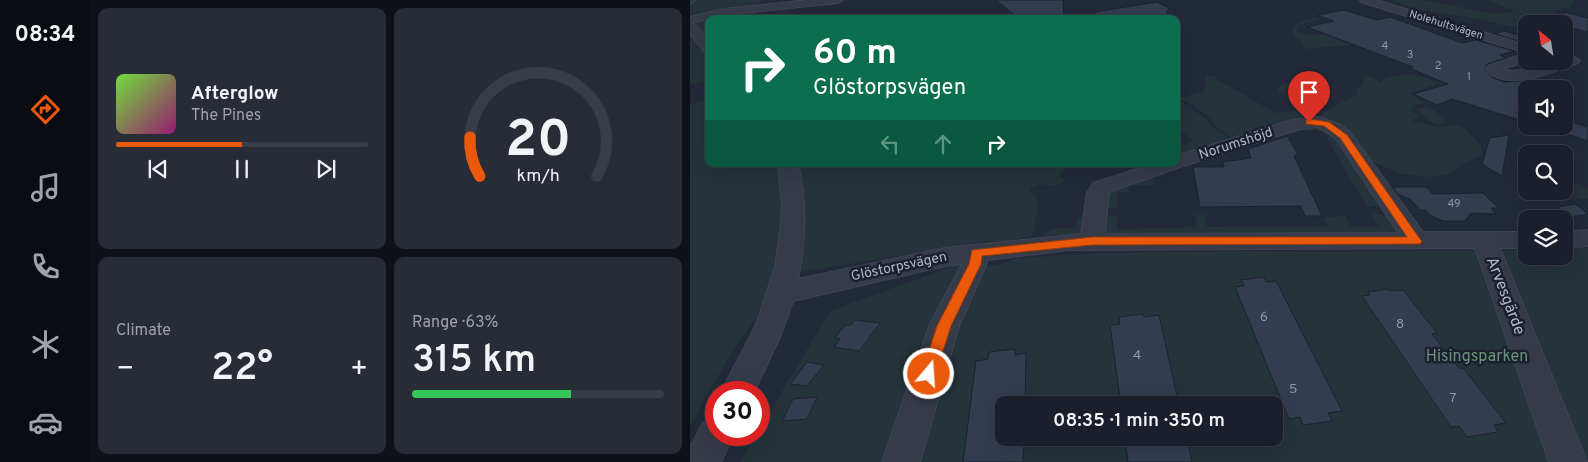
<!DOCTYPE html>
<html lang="en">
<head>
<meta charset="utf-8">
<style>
	:root { --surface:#1a1f2b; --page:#272c37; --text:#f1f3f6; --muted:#9fa2a9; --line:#383d47; --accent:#ea580c }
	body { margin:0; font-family:Overpass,sans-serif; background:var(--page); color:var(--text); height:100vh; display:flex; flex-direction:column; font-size:19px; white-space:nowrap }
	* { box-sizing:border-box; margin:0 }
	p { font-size:16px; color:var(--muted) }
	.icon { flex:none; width:28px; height:28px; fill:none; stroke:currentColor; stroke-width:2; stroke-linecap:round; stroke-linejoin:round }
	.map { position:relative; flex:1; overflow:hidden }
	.panel { display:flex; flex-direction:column; gap:8px; padding:8px; background:#0e1118; width:600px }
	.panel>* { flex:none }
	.top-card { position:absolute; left:15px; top:15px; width:475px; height:152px; border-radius:10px; box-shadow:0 5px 20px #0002,0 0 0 1px var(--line); background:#0b6e4f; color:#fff; overflow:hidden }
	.needle { width:32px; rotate:330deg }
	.fabs { position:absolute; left:828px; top:15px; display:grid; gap:10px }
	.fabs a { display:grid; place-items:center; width:55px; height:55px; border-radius:10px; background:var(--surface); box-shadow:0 5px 20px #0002,0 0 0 1px var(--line); font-size:25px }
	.speed { position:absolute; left:15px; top:381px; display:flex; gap:10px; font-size:25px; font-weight:700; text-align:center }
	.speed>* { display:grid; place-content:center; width:65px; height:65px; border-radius:50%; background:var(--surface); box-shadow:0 5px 20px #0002,0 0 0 1px var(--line); line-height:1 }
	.speed .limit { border:8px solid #d22; background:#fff; color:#111 }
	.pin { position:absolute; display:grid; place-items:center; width:42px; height:42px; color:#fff; margin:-51px -21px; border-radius:50% 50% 50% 0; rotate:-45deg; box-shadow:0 0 5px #0007 }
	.pin .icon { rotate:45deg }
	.me { position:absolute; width:55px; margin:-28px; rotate:18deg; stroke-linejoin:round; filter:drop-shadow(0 0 4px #0008) }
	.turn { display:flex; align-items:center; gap:18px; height:105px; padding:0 25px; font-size:22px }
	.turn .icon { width:65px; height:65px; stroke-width:2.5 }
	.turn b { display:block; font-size:35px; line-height:42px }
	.lanes { display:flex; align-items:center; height:48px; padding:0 25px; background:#0003; justify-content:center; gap:25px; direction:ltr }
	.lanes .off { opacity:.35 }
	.big { font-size:38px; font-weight:600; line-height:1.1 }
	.panel .widget { flex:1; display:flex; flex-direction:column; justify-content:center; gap:8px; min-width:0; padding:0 18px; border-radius:10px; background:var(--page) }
	.panel .dial { align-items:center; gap:0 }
	.dial svg { height:130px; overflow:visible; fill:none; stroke:var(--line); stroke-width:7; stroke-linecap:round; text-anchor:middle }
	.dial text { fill:var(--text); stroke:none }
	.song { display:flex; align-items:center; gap:15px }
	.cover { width:60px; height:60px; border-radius:8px; background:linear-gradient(135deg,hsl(100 70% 55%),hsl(320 70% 35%)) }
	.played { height:5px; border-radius:2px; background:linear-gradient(90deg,var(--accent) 50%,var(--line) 50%) }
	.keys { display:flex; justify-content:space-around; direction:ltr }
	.heat { display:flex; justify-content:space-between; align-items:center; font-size:28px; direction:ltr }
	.charge { height:8px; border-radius:4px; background:linear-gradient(90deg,#34c759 63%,var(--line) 0) }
	.panel .tiles { flex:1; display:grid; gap:8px; grid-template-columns:repeat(2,1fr) }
	.trip { position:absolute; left:305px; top:396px; width:288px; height:50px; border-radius:10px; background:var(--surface); box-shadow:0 5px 20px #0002,0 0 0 1px var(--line); font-weight:600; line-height:50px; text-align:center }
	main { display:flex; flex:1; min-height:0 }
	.tabs { display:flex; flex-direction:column; width:90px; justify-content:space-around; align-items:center; background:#0a0c11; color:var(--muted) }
	.tabs .icon { width:35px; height:35px }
	.tabs .active { color:var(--accent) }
	.tabs b { font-size:22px; color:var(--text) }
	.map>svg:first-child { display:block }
	.green { fill:#24343a; fill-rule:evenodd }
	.building { fill:#343c50; stroke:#1d2230 }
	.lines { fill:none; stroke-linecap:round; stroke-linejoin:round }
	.minor-casing { stroke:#3f4452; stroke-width:2 }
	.minor { fill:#363b49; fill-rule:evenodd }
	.route { fill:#ea580c; stroke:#983908 }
	.labels { text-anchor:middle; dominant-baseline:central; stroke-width:5; stroke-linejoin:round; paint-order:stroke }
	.far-street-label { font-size:11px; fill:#b1b6c5; stroke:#1b202e }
	.number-label { font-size:11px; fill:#9096a6 }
	.street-label { font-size:14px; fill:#b1b6c5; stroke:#1b202e }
	.near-number-label { font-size:14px; fill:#9096a6 }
	.near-street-label { font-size:16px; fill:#b1b6c5; stroke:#1b202e }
	.near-park-label { font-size:16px; fill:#699579; stroke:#1b202e }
</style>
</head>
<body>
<main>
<nav class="tabs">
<b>08:34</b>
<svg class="icon active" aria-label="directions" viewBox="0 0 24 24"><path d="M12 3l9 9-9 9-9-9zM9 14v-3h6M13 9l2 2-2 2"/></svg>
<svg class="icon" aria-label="music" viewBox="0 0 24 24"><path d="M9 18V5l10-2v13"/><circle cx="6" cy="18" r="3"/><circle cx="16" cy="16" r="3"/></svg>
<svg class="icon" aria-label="phone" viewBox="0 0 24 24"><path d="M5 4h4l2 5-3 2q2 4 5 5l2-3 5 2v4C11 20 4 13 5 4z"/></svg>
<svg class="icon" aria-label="climate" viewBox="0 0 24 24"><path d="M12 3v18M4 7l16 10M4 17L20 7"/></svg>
<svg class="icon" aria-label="car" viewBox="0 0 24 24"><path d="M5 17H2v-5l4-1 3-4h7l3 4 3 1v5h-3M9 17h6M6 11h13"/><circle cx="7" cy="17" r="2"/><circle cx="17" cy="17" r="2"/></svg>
</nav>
<section class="panel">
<div class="tiles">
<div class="widget">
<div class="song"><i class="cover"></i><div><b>Afterglow</b><p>The Pines</p></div></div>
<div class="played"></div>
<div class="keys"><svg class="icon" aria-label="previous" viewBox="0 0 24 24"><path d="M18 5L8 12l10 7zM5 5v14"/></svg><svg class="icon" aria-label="pause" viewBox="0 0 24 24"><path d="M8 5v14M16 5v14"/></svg><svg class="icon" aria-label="next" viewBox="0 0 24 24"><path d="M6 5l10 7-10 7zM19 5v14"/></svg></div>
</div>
<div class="widget dial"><svg viewBox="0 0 100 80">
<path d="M14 69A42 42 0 1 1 86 69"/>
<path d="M14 69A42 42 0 0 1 8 45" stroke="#ea580c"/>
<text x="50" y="56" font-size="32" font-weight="700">20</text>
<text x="50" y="72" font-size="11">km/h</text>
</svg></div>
<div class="widget"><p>Climate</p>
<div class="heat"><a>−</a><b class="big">22°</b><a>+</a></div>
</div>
<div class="widget"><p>Range · 63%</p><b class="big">315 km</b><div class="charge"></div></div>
</div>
</section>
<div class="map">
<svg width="898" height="462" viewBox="0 0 898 462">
	<rect width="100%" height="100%" fill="#222939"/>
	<g class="green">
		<polygon points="0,0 71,0 66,5 65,19 19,19 19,80 0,84"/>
		<path d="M703,0H734L804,14L824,12L823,10L797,0H884L881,7L867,11L866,20L858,24H836V28C811,26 788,18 764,15C744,12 721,10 703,0Z"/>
		<polygon points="627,18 631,19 608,25 606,31 616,35 635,34 662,45 615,49 612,43 603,35 602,29 609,22"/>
		<path d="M715,74C726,75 739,76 747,84L721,93L757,120L754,124C741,127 735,117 727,109L737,107L733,104L722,105L725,107L721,110L729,116L722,121L750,127L762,124L775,128L791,146L793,154L773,164L760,174L737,177L711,174L677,159L653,130L630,116C637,109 658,100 667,94L666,90L672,85L673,77L681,76L690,82L696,78Z"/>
		<polygon points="524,75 528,77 526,79 586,113 611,109 620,116 550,137 542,138 524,125 522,119 490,98 514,92 516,77"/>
		<path d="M595,83L614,85L625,90C617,93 611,89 603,90L600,92L606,95L594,96L589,92L588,87Z"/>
		<polygon points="486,98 517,119 521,126 539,139 538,141 489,155 486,152 486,146 502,142 503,140 486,127"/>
		<path d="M19,99V164H371L374,169L369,175L376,181C372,183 367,186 363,186C352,185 348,181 340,191L347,198L348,209L342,236L319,241H298L81,277L66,318L42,352L0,426V104Z"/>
		<polygon points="613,127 631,128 645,135 690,204 689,205 677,207 633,131 613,131"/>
		<polygon points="472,172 476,175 463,177 464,185 439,185 439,192 427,192 428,208 415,208 416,192"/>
		<polygon points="874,181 890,184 898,189 898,199 889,199 874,190"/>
		<polygon points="686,213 697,216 705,227 703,231 697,233 427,235 421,234 415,230 416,217 427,216 427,229 506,227 505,215 515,215 517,227 637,226 634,217 655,216 661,227 689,227 682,214"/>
		<polygon points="388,217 394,218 393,230 388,235 351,236 364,228 386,228"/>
		<path d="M898,248V462H50L66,435H69V430L140,311L263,266L312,265L326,258L416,253L530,251L617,252L836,250V256H874V249ZM314,405H584V438H314Z"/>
	</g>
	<g class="building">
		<polygon points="306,0 373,0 374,19 329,19"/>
		<polygon points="467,2 479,8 474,19 405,19 405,12"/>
		<polygon points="654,10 687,20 700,17 772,43 786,40 824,51 810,55 816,58 797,64 795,70 803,78 814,82 842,80 863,87 862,89 836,89 836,122 762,99 747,105 723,94 758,84 719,68 723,67 617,27 644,21 627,15"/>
		<polygon points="874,12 898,18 898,32 874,26"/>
		<polygon points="813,31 836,37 836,43 805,34"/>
		<polygon points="874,120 898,127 898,141 874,133"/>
		<polygon points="819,135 812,176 792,164 800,138"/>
		<polygon points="597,136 608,155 604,156 632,216 615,216 611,206 510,207 503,167 534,167 533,162 561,158 558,149"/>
		<polygon points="703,187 737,187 742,194 793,193 808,208 801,208 806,214 781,213 775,221 753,221 740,215 736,210 730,210 720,199 707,194"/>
		<polygon points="885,204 898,214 881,217 867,207"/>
		<polygon points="574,277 576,282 586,281 652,411 638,413 642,421 613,425 610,417 599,419 545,287 554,286 551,280"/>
		<polygon points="698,289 700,291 713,290 747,333 742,334 769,368 773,368 816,423 804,425 808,432 777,437 769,426 761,427 672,296 680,295 678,292"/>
		<polygon points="453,314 454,317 469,315 489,405 431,405 420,325 430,324 429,317"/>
		<polygon points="165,320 190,323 169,351 144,347 150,339 145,338 155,325 161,325"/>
		<polygon points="325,349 325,355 336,353 335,405 314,405 314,438 334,438 333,462 273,462 286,361 298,359 299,352"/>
		<polygon points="117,362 134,365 117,386 100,384"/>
		<polygon points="127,397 117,419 92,421 103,399"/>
		<polygon points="435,438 497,438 502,462 438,462"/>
	</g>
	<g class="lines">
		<g class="minor-casing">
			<g id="minor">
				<polygon points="0,0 6,0 0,4"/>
				<polygon points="118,0 153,0 148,3 34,15 0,23 4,24 19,40 19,52 14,51 0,34 0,17 34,9"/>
				<path d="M670,0H686L836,45L837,61L813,69L816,70C837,74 854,61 874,61V59L883,56L890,60L888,63C866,71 814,94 796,69L798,66L836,53L671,2Z"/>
				<path d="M629,117L651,125L660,132L733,232H836V248H810L897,462H859L785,248L379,250L298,260L269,326L230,462H192L239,326L272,264L255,266L103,301L91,335L64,392H31L65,327L85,267L91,225L92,205L88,164H108C117,202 116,241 108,279L255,248L391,234L397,193L403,183L463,164H486V156L602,120ZM627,127L639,133L647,140L708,233L415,234L419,192L490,167L610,129Z"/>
				<polygon points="898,230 898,246 874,248 874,232"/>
				<polygon points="26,418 26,435 44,435 31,462 0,462 0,447 13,423"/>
			</g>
		</g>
		<use href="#minor" class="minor"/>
	</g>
	<polygon class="route" points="619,119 639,122 657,135 730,239 732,241 730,244 402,245 292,256 291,264 261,326 244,379 239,381 233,379 231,374 247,326 279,264 282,250 402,237 717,237 650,138 634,126 616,124 616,120"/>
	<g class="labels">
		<g class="far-street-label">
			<text transform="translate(756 25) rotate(17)">Nolehultsvägen</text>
		</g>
		<g class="number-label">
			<text x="695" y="46">4</text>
			<text x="720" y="55">3</text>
			<text x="748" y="66">2</text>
			<text x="779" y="77">1</text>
			<text x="764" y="204">49</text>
		</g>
		<g class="street-label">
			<text transform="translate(546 144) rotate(-18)">Norumshöjd</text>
			<text transform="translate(209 267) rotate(-12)">Glöstorpsvägen</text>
		</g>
		<g class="near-number-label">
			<text x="574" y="317">6</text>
			<text x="710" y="324">8</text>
			<text x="447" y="355">4</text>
			<text x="603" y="389">5</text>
			<text x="763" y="398">7</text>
		</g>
		<g class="near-street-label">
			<text transform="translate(815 296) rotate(69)">Arvesgärde</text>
		</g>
		<g class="near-park-label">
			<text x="787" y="357">Hisingsparken</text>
		</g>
	</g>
</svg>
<div class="fabs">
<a><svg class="needle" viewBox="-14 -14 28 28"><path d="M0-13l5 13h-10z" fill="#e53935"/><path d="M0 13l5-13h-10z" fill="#9fa2a9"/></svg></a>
<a><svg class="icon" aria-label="sound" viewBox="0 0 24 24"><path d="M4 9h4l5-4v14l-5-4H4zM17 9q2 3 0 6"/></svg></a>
<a><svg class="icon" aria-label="search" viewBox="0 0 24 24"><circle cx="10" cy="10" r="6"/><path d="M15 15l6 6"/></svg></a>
<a><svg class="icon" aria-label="layers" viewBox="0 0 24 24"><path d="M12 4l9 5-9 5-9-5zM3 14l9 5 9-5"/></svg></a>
</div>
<div class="speed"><div class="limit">30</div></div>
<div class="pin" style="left:619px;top:122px;background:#d93025"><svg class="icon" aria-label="arrive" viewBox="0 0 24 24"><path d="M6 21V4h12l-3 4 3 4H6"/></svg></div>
<svg class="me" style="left:239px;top:374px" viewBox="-20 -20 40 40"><circle r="17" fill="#ea580c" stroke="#fff" stroke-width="3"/><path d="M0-11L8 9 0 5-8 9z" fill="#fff"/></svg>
<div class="trip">08:35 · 1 min · 350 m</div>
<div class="top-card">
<div class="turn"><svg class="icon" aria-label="right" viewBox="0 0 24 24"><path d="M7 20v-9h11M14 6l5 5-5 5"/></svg><div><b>60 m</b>Glöstorpsvägen</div></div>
<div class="lanes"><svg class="icon off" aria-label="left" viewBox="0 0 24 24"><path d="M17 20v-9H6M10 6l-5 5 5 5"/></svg><svg class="icon off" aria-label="ahead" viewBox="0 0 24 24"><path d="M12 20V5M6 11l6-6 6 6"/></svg><svg class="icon" aria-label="right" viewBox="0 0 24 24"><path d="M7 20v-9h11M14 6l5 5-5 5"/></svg></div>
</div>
</div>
</main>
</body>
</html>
